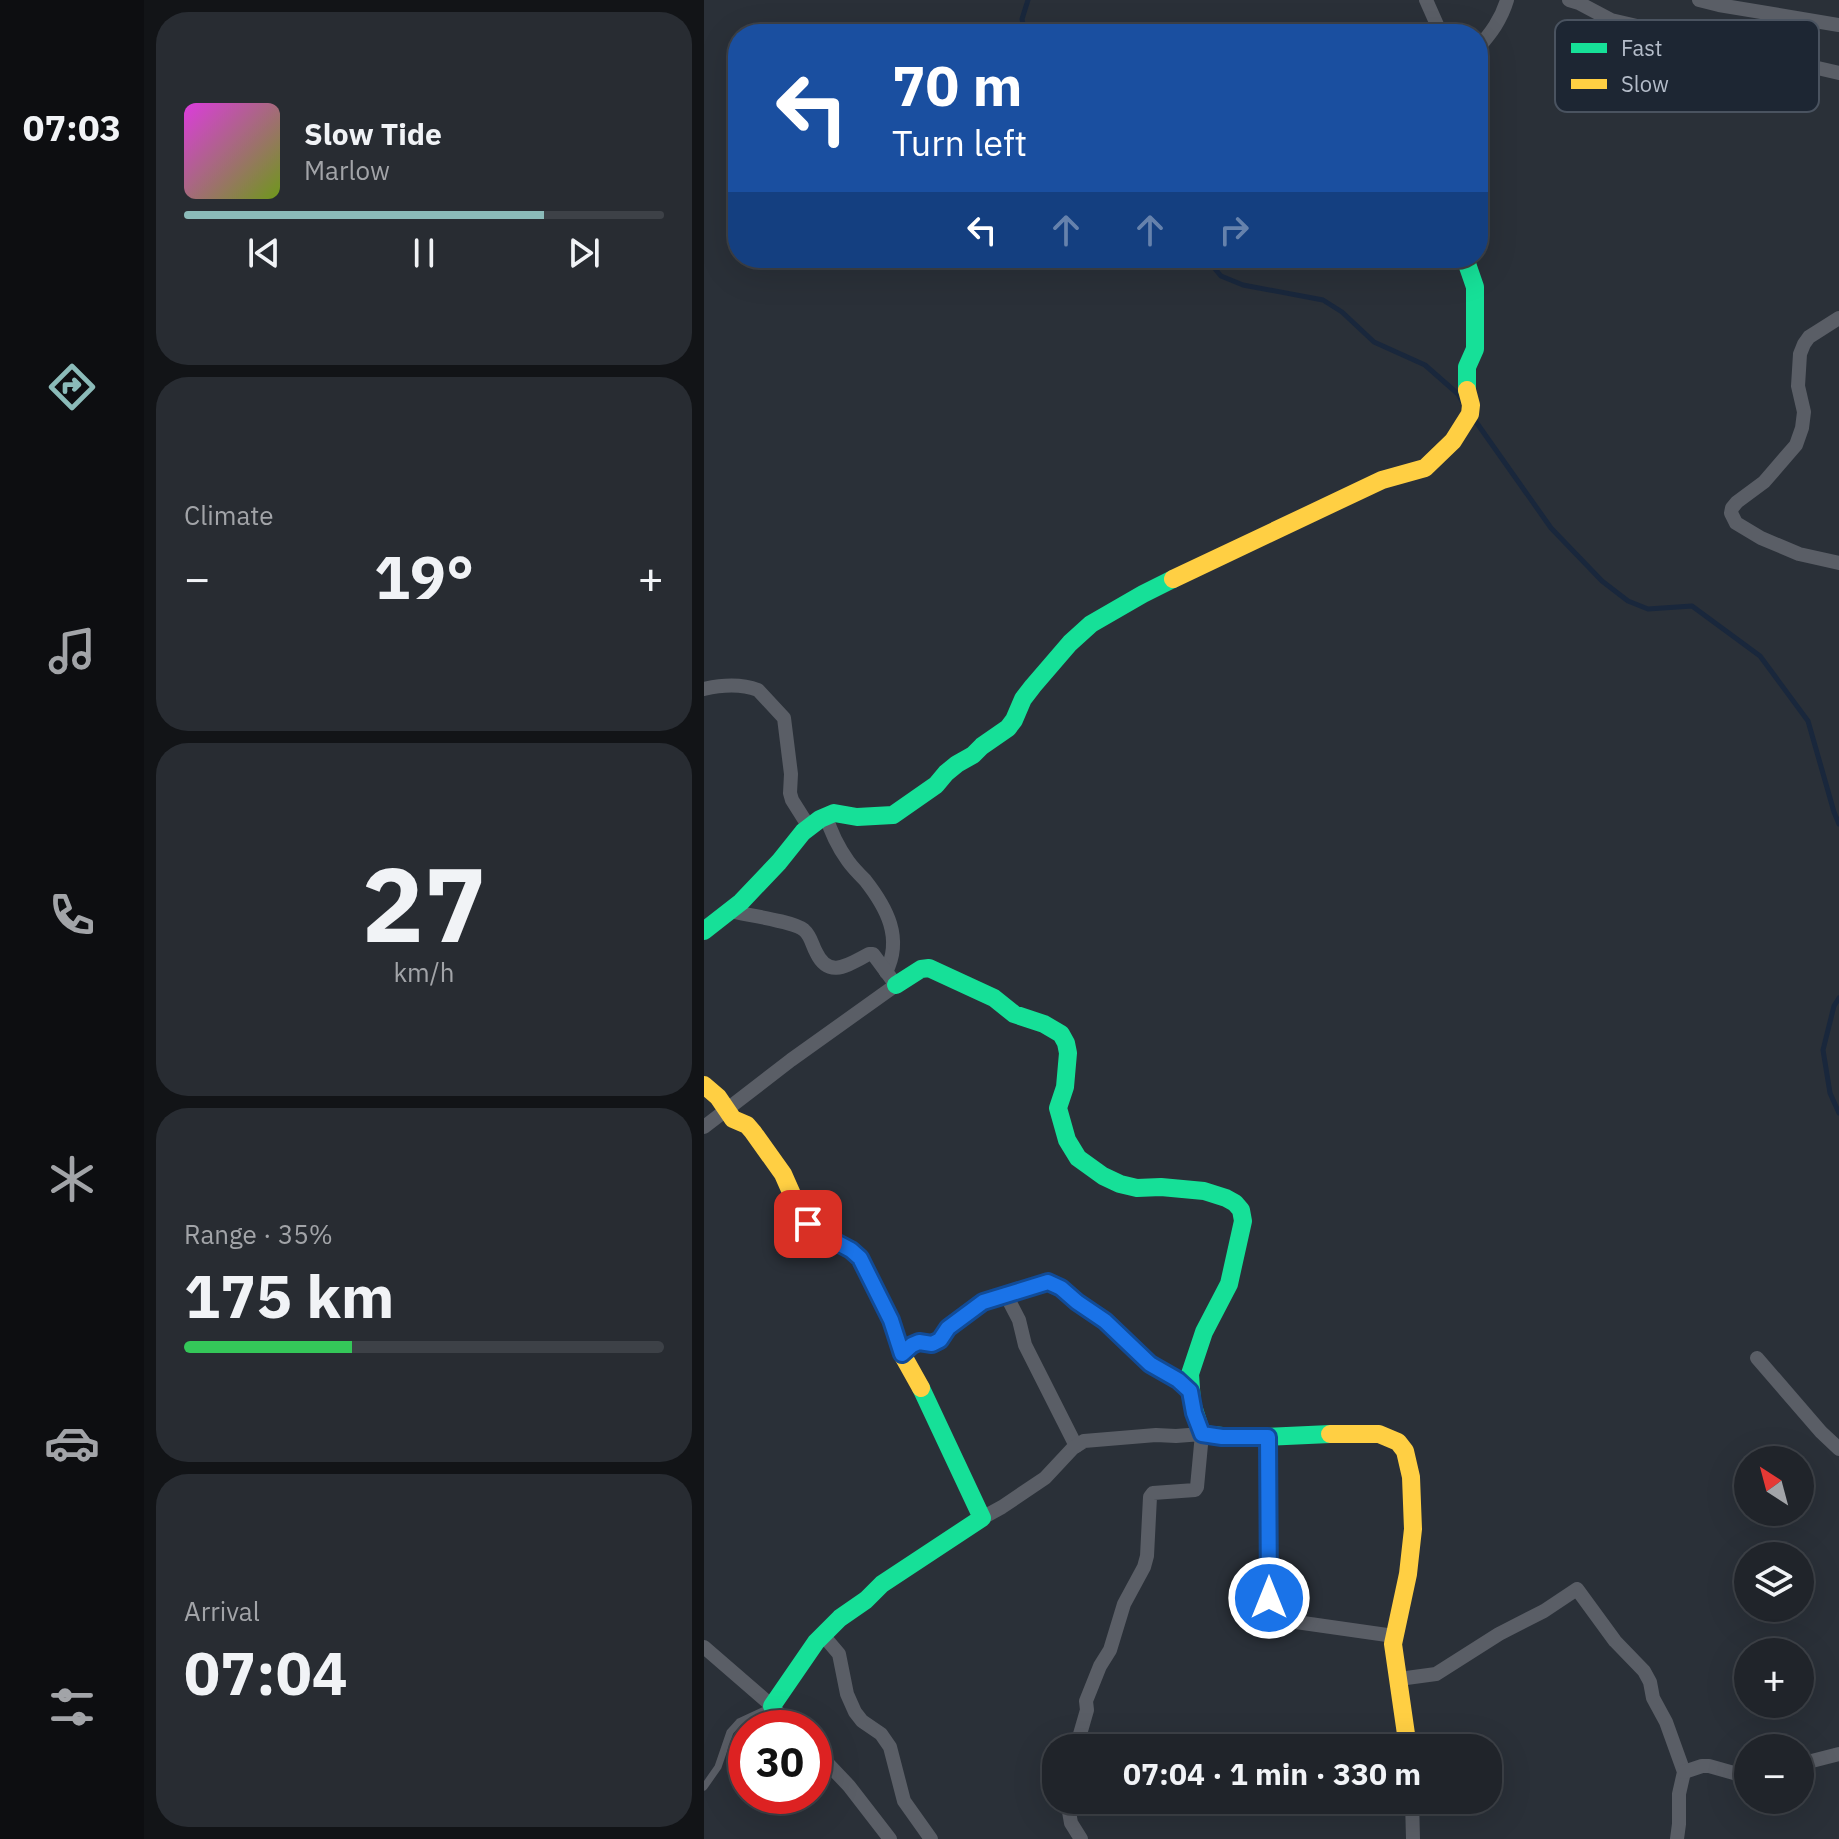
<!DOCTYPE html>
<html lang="en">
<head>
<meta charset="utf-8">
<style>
	:root { --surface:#20242a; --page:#282c32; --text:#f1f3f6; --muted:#a2a4a8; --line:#3d4147; --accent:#8bbbb9 }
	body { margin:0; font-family:"IBM Plex Sans",sans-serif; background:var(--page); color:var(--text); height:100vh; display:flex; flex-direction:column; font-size:30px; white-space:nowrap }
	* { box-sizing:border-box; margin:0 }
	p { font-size:26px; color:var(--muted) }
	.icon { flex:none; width:44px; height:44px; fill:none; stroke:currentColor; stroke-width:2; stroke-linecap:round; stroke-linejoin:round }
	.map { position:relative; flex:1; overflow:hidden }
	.side { display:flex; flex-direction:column; gap:12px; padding:12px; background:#121417; width:560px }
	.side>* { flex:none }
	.top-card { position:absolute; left:24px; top:24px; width:760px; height:244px; border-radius:32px; box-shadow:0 8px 32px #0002,0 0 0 2px var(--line); background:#1a4fa0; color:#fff; overflow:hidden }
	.needle { width:52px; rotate:324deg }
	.fabs { position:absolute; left:1030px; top:1446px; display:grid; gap:16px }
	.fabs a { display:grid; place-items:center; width:80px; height:80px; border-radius:50%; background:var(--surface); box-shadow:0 8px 32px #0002,0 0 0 2px var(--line); font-size:40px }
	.speed { position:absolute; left:24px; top:1710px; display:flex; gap:16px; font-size:40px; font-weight:700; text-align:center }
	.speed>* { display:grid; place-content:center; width:104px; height:104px; border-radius:50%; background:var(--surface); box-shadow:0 8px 32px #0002,0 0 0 2px var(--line); line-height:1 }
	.speed .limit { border:12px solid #d22; background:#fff; color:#111 }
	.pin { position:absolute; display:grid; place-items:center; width:68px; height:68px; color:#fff; margin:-34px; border-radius:16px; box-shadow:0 4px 12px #0006 }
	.me { position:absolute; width:88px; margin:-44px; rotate:0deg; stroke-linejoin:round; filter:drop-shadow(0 0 6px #0008) }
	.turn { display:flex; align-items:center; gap:28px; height:168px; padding:0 32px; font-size:36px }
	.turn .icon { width:104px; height:104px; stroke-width:2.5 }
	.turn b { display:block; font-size:56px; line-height:68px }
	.lanes { display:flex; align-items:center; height:76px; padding:0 32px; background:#0003; justify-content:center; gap:40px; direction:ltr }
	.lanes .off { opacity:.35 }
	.big { font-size:60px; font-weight:700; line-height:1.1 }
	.side .widget { flex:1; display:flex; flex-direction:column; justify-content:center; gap:12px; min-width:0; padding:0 28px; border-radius:32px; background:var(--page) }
	.side .dial { align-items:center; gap:0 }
	.dial b { font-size:104px; line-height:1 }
	.song { display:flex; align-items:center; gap:24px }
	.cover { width:96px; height:96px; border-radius:12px; background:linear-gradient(135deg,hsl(300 70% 55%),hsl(80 70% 35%)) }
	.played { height:8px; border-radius:4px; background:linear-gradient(90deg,var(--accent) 75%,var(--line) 75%) }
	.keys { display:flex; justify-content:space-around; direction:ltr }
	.heat { display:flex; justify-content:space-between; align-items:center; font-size:44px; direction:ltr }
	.charge { height:12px; border-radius:6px; background:linear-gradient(90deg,#34c759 35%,var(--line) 0) }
	.trip { position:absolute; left:338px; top:1734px; width:460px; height:80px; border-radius:32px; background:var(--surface); box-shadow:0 8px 32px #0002,0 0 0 2px var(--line); font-weight:700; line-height:80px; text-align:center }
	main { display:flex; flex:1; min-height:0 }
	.tab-bar { display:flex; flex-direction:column; width:144px; justify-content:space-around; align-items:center; background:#0d0e11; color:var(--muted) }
	.tab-bar .icon { width:56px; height:56px }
	.tab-bar .on { color:var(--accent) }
	.tab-bar b { font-size:36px; color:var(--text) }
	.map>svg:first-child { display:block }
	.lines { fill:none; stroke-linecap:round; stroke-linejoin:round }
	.stream { stroke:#19273c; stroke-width:5 }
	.lane { stroke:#5a5e66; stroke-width:7 }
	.street { stroke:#5a5e66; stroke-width:14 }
	.fast { stroke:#16e098; stroke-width:18 }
	.slow { stroke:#ffcf43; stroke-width:18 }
	.route-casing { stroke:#114b97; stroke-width:20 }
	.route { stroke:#1a73e8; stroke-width:14 }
	.key { fill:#1d2633; stroke:#4a5360; stroke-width:2 }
	.key-label { font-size:22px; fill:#b4bcc9 }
</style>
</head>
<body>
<main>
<nav class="tab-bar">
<b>07:03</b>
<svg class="icon on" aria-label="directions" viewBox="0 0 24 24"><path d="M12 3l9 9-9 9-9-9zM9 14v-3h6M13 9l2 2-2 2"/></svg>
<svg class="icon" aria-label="music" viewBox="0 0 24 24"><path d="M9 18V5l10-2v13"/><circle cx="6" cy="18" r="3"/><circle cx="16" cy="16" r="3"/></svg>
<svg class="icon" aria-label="phone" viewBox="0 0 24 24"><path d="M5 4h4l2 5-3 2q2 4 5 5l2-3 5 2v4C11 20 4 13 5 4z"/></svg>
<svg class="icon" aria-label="climate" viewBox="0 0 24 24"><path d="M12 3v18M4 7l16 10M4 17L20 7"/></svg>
<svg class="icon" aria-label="car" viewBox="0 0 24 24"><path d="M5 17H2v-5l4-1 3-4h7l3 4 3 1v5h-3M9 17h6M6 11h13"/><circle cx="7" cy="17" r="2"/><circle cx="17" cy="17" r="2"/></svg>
<svg class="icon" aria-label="filters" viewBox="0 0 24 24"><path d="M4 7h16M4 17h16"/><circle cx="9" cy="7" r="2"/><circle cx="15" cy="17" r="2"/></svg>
</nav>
<section class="side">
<div class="widget">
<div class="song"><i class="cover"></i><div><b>Slow Tide</b><p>Marlow</p></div></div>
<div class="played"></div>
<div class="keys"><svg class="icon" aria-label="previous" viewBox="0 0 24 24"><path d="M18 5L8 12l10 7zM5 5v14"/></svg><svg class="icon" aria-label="pause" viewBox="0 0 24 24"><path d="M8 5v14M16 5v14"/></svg><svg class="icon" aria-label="next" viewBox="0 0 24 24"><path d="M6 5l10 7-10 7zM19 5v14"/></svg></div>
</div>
<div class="widget"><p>Climate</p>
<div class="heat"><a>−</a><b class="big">19°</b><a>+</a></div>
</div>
<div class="widget dial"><b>27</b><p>km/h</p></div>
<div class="widget"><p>Range · 35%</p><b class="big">175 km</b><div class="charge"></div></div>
<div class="widget"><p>Arrival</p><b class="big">07:04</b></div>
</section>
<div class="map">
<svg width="1135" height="1839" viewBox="0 0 1135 1839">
	<rect width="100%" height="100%" fill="#2a3038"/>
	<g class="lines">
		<g class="stream">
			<polyline points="321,34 318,19 324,0"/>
			<polyline points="502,258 517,276 539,285 619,300 638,312 670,342 721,365 754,394 758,401"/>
			<polyline points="770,419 847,528 898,581 924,601 944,609 988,606 1056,656 1104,721 1130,812 1135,824"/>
			<polyline points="1135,998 1130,1006 1119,1050 1126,1093 1135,1113"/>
		</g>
		<polyline class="lane" points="0,1787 14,1767 26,1732 35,1722 67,1707"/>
		<g class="street">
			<polyline points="722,0 734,27 735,34"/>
			<polyline points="865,0 875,3 907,20 1135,73"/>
			<polyline points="995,0 1015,5 1135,25"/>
			<path d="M774,48C787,33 797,20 803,0"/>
			<polyline points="1135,318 1105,337 1100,344 1096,354 1094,386 1100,412 1098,428 1092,445 1060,482 1033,502 1028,508 1027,513 1032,523 1057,538 1095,554 1135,563"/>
			<path d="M0,689C17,685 38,684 54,690L80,718L87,774L86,793L88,800L105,827"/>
			<path d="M122,816C127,833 134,847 144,861C149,868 155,874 161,880C183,908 199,938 182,972"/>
			<path d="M0,1127L87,1060L192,985L169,954H165C145,964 125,980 112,952C108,945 107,936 100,930C89,921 42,915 26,911"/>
			<polyline points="302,1295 315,1320 321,1345 372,1446"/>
			<polyline points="198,1354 208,1345 215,1342 228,1344 236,1340 244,1328 279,1302 344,1282 357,1288 373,1302 401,1321 446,1364 474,1380 486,1391"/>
			<polyline points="1053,1358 1117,1432 1135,1449"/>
			<path d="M564,1437L565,1598C569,1611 573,1615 585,1621L690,1636"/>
			<polyline points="278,1518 298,1507 341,1478 369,1448 380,1441 452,1435 472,1436 498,1434 493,1487 491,1490 449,1493 446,1497 443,1556 440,1567 420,1604 406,1650 396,1666 382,1701 383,1710 372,1748"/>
			<polyline points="118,1634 135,1654 143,1694 151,1712 158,1721 177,1734 186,1747 200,1801 227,1839"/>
			<polyline points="0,1647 68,1706 89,1728"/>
			<polyline points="695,1679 732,1674 795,1634 840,1611 873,1589 911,1641 940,1671 946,1682 949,1698 962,1722 980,1772 975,1794 975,1824 973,1839"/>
			<polyline points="110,1749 145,1786 186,1839"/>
			<polyline points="1096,1764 1135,1754"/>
			<polyline points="980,1772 998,1766 1005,1766 1044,1777"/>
			<polyline points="363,1800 367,1823 377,1839"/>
			<polyline points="708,1800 709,1839"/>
		</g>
		<g class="fast">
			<polyline points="761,258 771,287 771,349 763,367 763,390"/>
			<polyline points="0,931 37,902 75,862 99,832 116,819 130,813 153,817 189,815 232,785 242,773 253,764 269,755 278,746 304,728 310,720 319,699 329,686 366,643 387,624 439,594 469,579"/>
			<polyline points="192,985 217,969 225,968 290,998 310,1014 340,1024 357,1034 362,1043 364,1053 361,1087 354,1108 363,1140 374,1158 399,1176 416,1184 433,1188 457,1187 500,1191 522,1198 531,1203 537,1210 539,1221 525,1284 500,1332 486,1374 488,1403 498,1434 538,1438 626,1434"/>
			<polyline points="68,1706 112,1642 136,1618 162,1600 178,1584 278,1518 217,1388"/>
		</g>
		<g class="slow">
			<polyline points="469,579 678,480 721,468 749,441 766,414 767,405 763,390"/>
			<polyline points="0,1085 14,1097 29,1119 43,1125 49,1132 79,1174 98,1217 104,1224 113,1232 147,1250 156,1258 187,1320 198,1354 217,1388"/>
			<polyline points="626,1434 675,1434 694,1442 701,1451 707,1477 709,1529 704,1574 689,1644 704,1748"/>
		</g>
	</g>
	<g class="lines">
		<g class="route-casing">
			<polyline id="route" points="104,1224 113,1232 147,1250 156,1258 187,1320 198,1354 208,1345 215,1342 228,1344 236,1340 244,1328 279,1302 344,1282 357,1288 373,1302 401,1321 446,1364 474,1380 486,1391 490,1413 498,1434 518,1437 564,1437 565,1598"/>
		</g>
		<use href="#route" class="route"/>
	</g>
	<rect x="851" y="20" width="264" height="92" rx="12" class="key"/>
	<rect x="867" y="43" width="36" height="10" fill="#16e098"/>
	<rect x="867" y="79" width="36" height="10" fill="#ffcf43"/>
	<g class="key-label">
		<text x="917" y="56">Fast</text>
		<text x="917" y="92">Slow</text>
	</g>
</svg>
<div class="fabs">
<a><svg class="needle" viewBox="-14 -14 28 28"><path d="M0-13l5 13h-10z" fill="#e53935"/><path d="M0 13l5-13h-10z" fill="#a2a4a8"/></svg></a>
<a><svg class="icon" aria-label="layers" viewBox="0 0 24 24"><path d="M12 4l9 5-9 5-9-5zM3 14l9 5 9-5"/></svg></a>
<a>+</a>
<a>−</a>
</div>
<div class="speed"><div class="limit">30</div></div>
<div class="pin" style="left:104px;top:1224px;background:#d93025"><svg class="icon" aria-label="arrive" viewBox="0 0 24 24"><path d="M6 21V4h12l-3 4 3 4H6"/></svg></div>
<svg class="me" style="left:565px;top:1598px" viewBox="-20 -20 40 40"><circle r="17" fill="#1a73e8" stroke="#fff" stroke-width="3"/><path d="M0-11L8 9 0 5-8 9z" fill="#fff"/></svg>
<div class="trip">07:04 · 1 min · 330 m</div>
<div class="top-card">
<div class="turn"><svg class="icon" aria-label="left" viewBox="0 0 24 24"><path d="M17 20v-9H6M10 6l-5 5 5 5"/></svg><div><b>70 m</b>Turn left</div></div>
<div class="lanes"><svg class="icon" aria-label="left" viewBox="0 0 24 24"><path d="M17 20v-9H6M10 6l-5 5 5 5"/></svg><svg class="icon off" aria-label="ahead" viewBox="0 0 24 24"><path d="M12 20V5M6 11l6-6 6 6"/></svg><svg class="icon off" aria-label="ahead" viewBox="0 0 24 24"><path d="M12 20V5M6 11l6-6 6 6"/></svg><svg class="icon off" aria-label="right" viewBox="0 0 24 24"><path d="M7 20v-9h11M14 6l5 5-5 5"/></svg></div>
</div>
</div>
</main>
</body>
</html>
